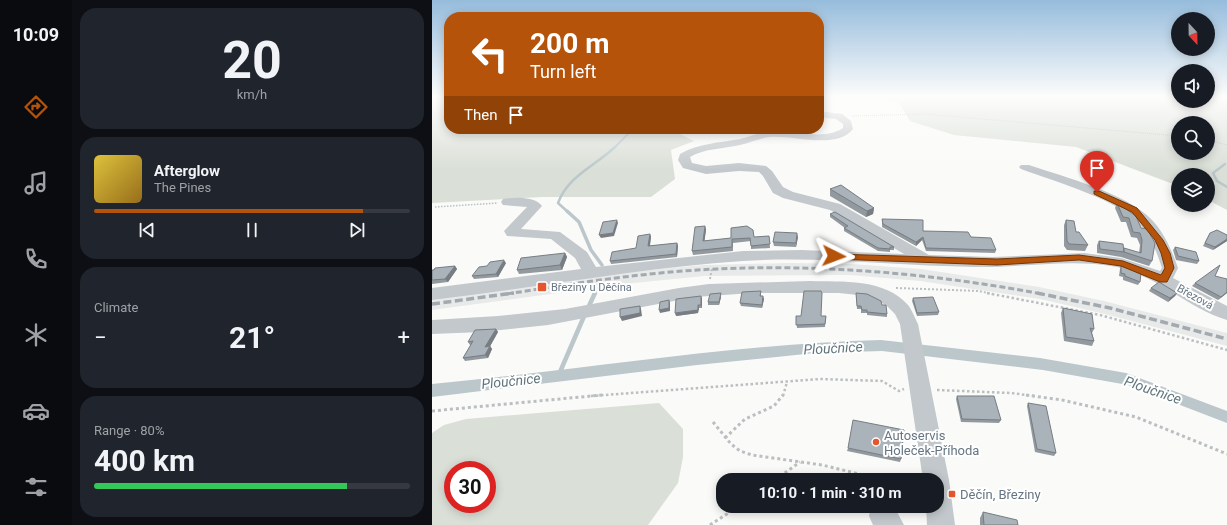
<!DOCTYPE html>
<html lang="en">
<head>
<meta charset="utf-8">
<style>
	:root { --surface:#171b24; --page:#20242c; --text:#f1f3f6; --muted:#9ea1a6; --line:#363941; --accent:#b45309 }
	body { margin:0; font-family:Roboto,sans-serif; background:var(--page); color:var(--text); height:100vh; display:flex; flex-direction:column; font-size:15px; white-space:nowrap }
	* { box-sizing:border-box; margin:0 }
	p { font-size:13px; color:var(--muted) }
	.icon { flex:none; width:22px; height:22px; fill:none; stroke:currentColor; stroke-width:2; stroke-linecap:round; stroke-linejoin:round }
	.map { position:relative; flex:1; overflow:hidden }
	.drawer { display:flex; flex-direction:column; gap:8px; padding:8px; background:#0d0f14; width:360px }
	.drawer>* { flex:none }
	.banner { position:absolute; left:12px; top:12px; width:380px; height:122px; border-radius:16px; box-shadow:0 2px 10px #0003; background:#b45309; color:#fff; overflow:hidden }
	.needle { width:26px; rotate:158deg }
	.tools { position:absolute; left:739px; top:12px; display:grid; gap:8px }
	.tools a { display:grid; place-items:center; width:44px; height:44px; border-radius:50%; background:var(--surface); box-shadow:0 2px 10px #0003; font-size:20px }
	.speed { position:absolute; left:12px; top:461px; display:flex; gap:8px; font-size:20px; font-weight:700; text-align:center }
	.speed>* { display:grid; place-content:center; width:52px; height:52px; border-radius:50%; background:var(--surface); box-shadow:0 2px 10px #0003; line-height:1 }
	.speed .limit { border:6px solid #d22; background:#fff; color:#111 }
	.pin { position:absolute; display:grid; place-items:center; width:34px; height:34px; color:#fff; margin:-41px -17px; border-radius:50% 50% 50% 0; rotate:-45deg; box-shadow:0 0 4px #0007 }
	.pin .icon { rotate:45deg }
	.me { position:absolute; width:44px; margin:-22px; rotate:93deg; stroke-linejoin:round; filter:drop-shadow(0 0 3px #0008) }
	.turn { display:flex; align-items:center; gap:14px; height:84px; padding:0 20px; font-size:18px }
	.turn .icon { width:52px; height:52px; stroke-width:2.5 }
	.turn b { display:block; font-size:28px; line-height:34px }
	.then { display:flex; align-items:center; height:38px; padding:0 20px; background:#0003; gap:8px; font-size:15px }
	.big { font-size:30px; font-weight:700; line-height:1.1 }
	.drawer .tile { flex:1; display:flex; flex-direction:column; justify-content:center; gap:6px; min-width:0; padding:0 14px; border-radius:16px; background:var(--page) }
	.drawer .dial { align-items:center; gap:0 }
	.dial b { font-size:52px; line-height:1 }
	.song { display:flex; align-items:center; gap:12px }
	.cover { width:48px; height:48px; border-radius:6px; background:linear-gradient(135deg,hsl(50 70% 55%),hsl(40 70% 35%)) }
	.played { height:4px; border-radius:2px; background:linear-gradient(90deg,var(--accent) 85%,var(--line) 85%) }
	.keys { display:flex; justify-content:space-around; direction:ltr }
	.heat { display:flex; justify-content:space-between; align-items:center; font-size:22px; direction:ltr }
	.charge { height:6px; border-radius:3px; background:linear-gradient(90deg,#34c759 80%,var(--line) 0) }
	.trip { position:absolute; left:284px; top:473px; width:228px; height:40px; border-radius:16px; background:var(--surface); box-shadow:0 2px 10px #0003; font-weight:700; line-height:40px; text-align:center }
	main { display:flex; flex:1; min-height:0 }
	.tabs { display:flex; flex-direction:column; width:72px; justify-content:space-around; align-items:center; background:#090b0e; color:var(--muted) }
	.tabs .icon { width:28px; height:28px }
	.tabs .on { color:var(--accent) }
	.tabs b { font-size:18px; color:var(--text) }
	.map>svg:first-child { display:block }
	.built { fill:#e8e9e9 }
	.green { fill:#dadfd7; fill-rule:evenodd }
	.water { fill:#bbc7cb }
	.lines { fill:none; stroke-linecap:round; stroke-linejoin:round }
	.stream-far3 { stroke:#bbc7cb; stroke-width:2 }
	.stream-far2 { stroke:#bbc7cb; stroke-width:2.5 }
	.stream-far1 { stroke:#bbc7cb; stroke-width:3.5 }
	.stream { stroke:#bbc7cb; stroke-width:4.5 }
	.path-far4 { stroke:#bbbfc2; stroke-width:1; stroke-dasharray:1 1; stroke-linecap:butt }
	.path-far3 { stroke:#bbbfc2; stroke-width:1.5; stroke-dasharray:1.5 1.5; stroke-linecap:butt }
	.path-far2 { stroke:#bbbfc2; stroke-width:2; stroke-dasharray:2 2; stroke-linecap:butt }
	.path-far1 { stroke:#bbbfc2; stroke-width:2.5; stroke-dasharray:2.5 2.5; stroke-linecap:butt }
	.path { stroke:#bbbfc2; stroke-width:3; stroke-dasharray:3 3; stroke-linecap:butt }
	.minor { fill:#c3c8cc; fill-rule:evenodd }
	.rail-far1 { stroke:#a2aab0; stroke-width:3; stroke-dasharray:6 3; stroke-linecap:butt }
	.rail { stroke:#a2aab0; stroke-width:3.5; stroke-dasharray:8 3.5; stroke-linecap:butt }
	.wall { fill:#929a9f }
	.shaded-wall { fill:#777d82 }
	.building { fill:#aab3b9; stroke:#777d82 }
	.route { fill:#b45309; stroke:#753606 }
	.poi-dot { fill:#e4572e; stroke:#fff; stroke-width:1.5 }
	.labels { text-anchor:middle; dominant-baseline:central; stroke-width:4; stroke-linejoin:round; paint-order:stroke }
	.poi-label { font-size:11px; fill:#657683; stroke:#fff; text-anchor:start }
	.street-label { font-size:11px; fill:#657683; stroke:#fff }
	.near-poi-label { font-size:13px; fill:#657683; stroke:#fff; text-anchor:start }
	.near-water-label { font-size:14px; font-style:italic; fill:#60757c; stroke:#fff }
</style>
</head>
<body>
<main>
<nav class="tabs">
<b>10:09</b>
<svg class="icon on" aria-label="directions" viewBox="0 0 24 24"><path d="M12 3l9 9-9 9-9-9zM9 14v-3h6M13 9l2 2-2 2"/></svg>
<svg class="icon" aria-label="music" viewBox="0 0 24 24"><path d="M9 18V5l10-2v13"/><circle cx="6" cy="18" r="3"/><circle cx="16" cy="16" r="3"/></svg>
<svg class="icon" aria-label="phone" viewBox="0 0 24 24"><path d="M5 4h4l2 5-3 2q2 4 5 5l2-3 5 2v4C11 20 4 13 5 4z"/></svg>
<svg class="icon" aria-label="climate" viewBox="0 0 24 24"><path d="M12 3v18M4 7l16 10M4 17L20 7"/></svg>
<svg class="icon" aria-label="car" viewBox="0 0 24 24"><path d="M5 17H2v-5l4-1 3-4h7l3 4 3 1v5h-3M9 17h6M6 11h13"/><circle cx="7" cy="17" r="2"/><circle cx="17" cy="17" r="2"/></svg>
<svg class="icon" aria-label="filters" viewBox="0 0 24 24"><path d="M4 7h16M4 17h16"/><circle cx="9" cy="7" r="2"/><circle cx="15" cy="17" r="2"/></svg>
</nav>
<section class="drawer">
<div class="tile dial"><b>20</b><p>km/h</p></div>
<div class="tile">
<div class="song"><i class="cover"></i><div><b>Afterglow</b><p>The Pines</p></div></div>
<div class="played"></div>
<div class="keys"><svg class="icon" aria-label="previous" viewBox="0 0 24 24"><path d="M18 5L8 12l10 7zM5 5v14"/></svg><svg class="icon" aria-label="pause" viewBox="0 0 24 24"><path d="M8 5v14M16 5v14"/></svg><svg class="icon" aria-label="next" viewBox="0 0 24 24"><path d="M6 5l10 7-10 7zM19 5v14"/></svg></div>
</div>
<div class="tile"><p>Climate</p>
<div class="heat"><a>−</a><b class="big">21°</b><a>+</a></div>
</div>
<div class="tile"><p>Range · 80%</p><b class="big">400 km</b><div class="charge"></div></div>
</section>
<div class="map">
<svg width="795" height="525" viewBox="0 0 795 525">
	<rect width="100%" height="100%" fill="#fafaf8"/>
	<polygon class="built" points="358,263 419,264 489,269 607,287 672,301 795,333 795,346 673,314 608,299 488,281 418,275 272,276 192,284 0,310 0,299 195,272 273,265"/>
	<g class="green">
		<polygon points="0,97 17,97 17,129 238,129 262,141 239,150 243,179 219,197 110,197 0,203"/>
		<path d="M433,97H746V101H776V97H795V210L776,200V175H746V186L644,147L522,135L478,121L467,102ZM746,123H776V153H746Z"/>
		<path d="M227,403L251,429V457L246,483L216,525H0V433L12,425L34,419ZM21,470H55V504H21Z"/>
	</g>
	<path class="water" d="M449,340L608,358L694,373L795,411V423L696,385L611,370L450,351L383,353L265,365L0,397V384C150,370 299,344 449,340Z"/>
	<g class="lines">
		<polyline class="stream-far3" points="182,148 201,129"/>
		<g class="stream-far2">
			<polyline points="793,164 781,173 785,181 795,187"/>
			<path d="M136,212L126,203C136,176 163,166 183,147"/>
		</g>
		<g class="stream-far1">
			<polyline points="135,211 147,222 159,250 170,265"/>
			<polyline points="162,294 166,285"/>
		</g>
		<g class="stream">
			<polyline points="156,308 163,293"/>
			<polyline points="128,372 153,314"/>
		</g>
		<g class="path-far4">
			<polyline points="420,116 493,114 746,136"/>
			<polyline points="776,140 795,145"/>
		</g>
		<polyline class="path-far3" points="3,207 66,203"/>
		<g class="path-far2">
			<polyline points="278,279 280,268"/>
			<polyline points="464,288 547,291 560,294"/>
		</g>
		<g class="path-far1">
			<polyline points="555,293 668,315 795,350"/>
			<polyline points="505,390 579,393 602,396"/>
			<polyline points="159,396 388,379 450,381 467,391 472,389"/>
			<polyline points="351,396 355,382"/>
		</g>
		<g class="path">
			<polyline points="594,395 630,400 704,417 795,454"/>
			<polyline points="0,411 170,395"/>
			<polyline points="281,422 299,444 308,451 320,455 390,465 452,480"/>
			<polyline points="293,438 313,419 342,406 351,395"/>
			<polyline points="343,480 368,462"/>
			<polyline points="278,525 307,506"/>
		</g>
		<g class="minor">
			<path d="M387,111L410,114L419,121L421,129C405,150 361,135 338,137C328,138 318,143 308,145C291,149 273,148 258,157L260,163L274,166L307,163L334,166L340,171L351,187L361,192L408,204L497,255L561,257L652,253L689,258L728,271L730,268C725,253 720,239 710,227C688,199 623,182 589,169L587,167L589,165H597C632,177 695,193 720,220C733,234 740,251 746,268L741,278L795,306V320C756,308 725,276 685,267C638,258 590,268 543,267C466,266 389,256 311,261C207,268 104,288 0,300V288L149,269L143,258L119,239L75,236L72,231L95,207L71,205L69,202L71,199C82,197 103,196 110,206L89,229L128,232L155,252L164,267L311,251L369,250L472,254L398,210L351,198L341,193L331,176L327,172L307,171L274,174L251,168L246,160L248,154C267,143 287,143 308,139C319,137 329,131 341,131C363,130 391,141 411,128V124L404,119L387,117Z"/>
			<path d="M378,281C410,282 452,278 476,305C480,310 483,318 486,324L517,480L523,525H495L494,506H505V480H491L468,324L463,314L454,305L435,296L407,293H320L263,297L116,325L50,332L0,334V320L66,316L133,309L247,288L277,284Z"/>
			<polygon points="439,506 465,506 465,512 472,525 441,525 437,516"/>
		</g>
		<path class="rail-far1" d="M75,294C144,283 215,272 285,269C394,264 503,274 610,294"/>
		<g class="rail">
			<polyline points="605,293 678,308 795,339"/>
			<polyline points="0,304 82,293"/>
		</g>
	</g>
	<g class="wall">
		<polygon points="398,189 442,208 441,214 434,217 398,196"/>
		<polygon points="685,203 704,216 720,261 717,266 689,257 665,253 665,245 667,241 691,249 707,253 708,245 705,238 699,237 694,222 689,222 683,208"/>
		<polygon points="398,214 462,247 462,250 458,250 458,252 446,251 412,231 412,228 413,228 398,217"/>
		<polygon points="450,219 491,231 539,237 564,250 563,253 494,251 490,240 484,246 450,227"/>
		<polygon points="634,220 644,232 656,245 653,251 635,250 632,246 632,225"/>
		<polygon points="273,226 274,230 272,241 337,236 338,248 319,249 319,241 301,243 301,251 261,255 260,251"/>
		<polygon points="778,233 795,235 795,241 781,250 771,246"/>
		<polygon points="218,234 219,237 218,246 245,243 246,246 245,257 179,264 178,261 204,248"/>
		<polygon points="366,237 364,247 342,246 341,242"/>
		<polygon points="743,247 767,261 765,264 744,260 741,250"/>
		<polygon points="133,253 135,257 130,270 87,274 85,270"/>
		<polygon points="74,263 66,277 42,279 40,276"/>
		<polygon points="23,266 25,269 16,282 0,284 0,270"/>
		<polygon points="689,266 708,282 706,285 691,280 691,277 687,276 688,269"/>
		<polygon points="783,276 795,293 786,300 760,286 763,283"/>
		<polygon points="719,288 745,293 743,296 736,302 717,291"/>
		<polygon points="424,293 450,305 455,314 455,317 435,315 435,313 429,313 429,309 425,309"/>
		<polygon points="329,294 329,296 332,299 330,308 309,306 308,303"/>
		<polygon points="269,296 270,299 270,308 267,308 266,313 244,316"/>
		<polygon points="289,297 287,305 276,305 276,302"/>
		<polygon points="481,298 507,312 506,315 485,316 480,301"/>
		<polygon points="631,308 662,329 660,333 662,341 660,346 632,341 629,313"/>
		<polygon points="364,316 394,316 393,327 365,328"/>
		<polygon points="64,329 66,332 58,346 60,349 56,358 33,361 31,358 39,345 38,345 36,342"/>
		<polygon points="525,396 569,420 567,423 529,422 524,399"/>
		<polygon points="596,403 624,453 622,456 603,452 595,406"/>
		<polygon points="416,448 469,459 468,462 415,451"/>
		<polygon points="551,512 586,525 548,525 548,518"/>
	</g>
	<g class="shaded-wall">
		<polygon points="442,208 441,214 434,217 435,211"/>
		<polygon points="185,220 186,223 182,236 169,238 167,235"/>
		<polygon points="273,226 274,230 272,245 271,241"/>
		<polygon points="365,233 366,237 364,247 364,243"/>
		<polygon points="218,234 219,237 217,250 216,246"/>
		<polygon points="491,237 490,240 484,246 484,242"/>
		<polygon points="795,239 795,241 781,250 783,247"/>
		<polygon points="245,243 246,246 245,257 244,254"/>
		<polygon points="133,253 135,257 130,270 128,265"/>
		<polygon points="72,260 74,263 66,277 64,274"/>
		<polygon points="23,266 25,269 16,282 13,279"/>
		<polygon points="795,292 795,293 786,300 789,297"/>
		<polygon points="289,293 289,297 287,305 287,302"/>
		<polygon points="745,293 743,296 736,302 738,298"/>
		<polygon points="269,296 270,299 270,308 269,305"/>
		<polygon points="331,296 332,299 330,308 330,305"/>
		<polygon points="237,300 238,303 238,311 228,313 227,310"/>
		<polygon points="266,305 267,308 266,313 244,316 243,313"/>
		<polygon points="208,306 209,309 210,316 190,321 188,317"/>
		<polygon points="64,329 66,332 56,350 53,347"/>
		<polygon points="58,346 60,349 56,358 53,355"/>
	</g>
	<g class="building">
		<polygon points="409,185 442,208 435,211 398,189"/>
		<polygon points="685,203 704,216 709,228 715,229 723,243 720,261 692,252 668,249 667,241 691,244 692,252 692,248 709,253 710,240 708,233 701,232 697,218 691,217"/>
		<polygon points="403,212 462,247 458,247 458,249 446,248 412,228 416,226 398,214"/>
		<polygon points="450,219 491,220 491,231 536,232 539,237 559,238 564,250 494,248 491,237 484,242 451,224"/>
		<polygon points="185,220 181,233 167,235 171,222"/>
		<polygon points="634,220 642,221 644,232 647,232 656,245 637,244 635,241"/>
		<polygon points="273,226 271,241 299,238 299,228 315,226 321,230 322,237 337,236 338,244 319,246 318,238 300,239 300,247 260,251 263,227"/>
		<polygon points="785,230 795,235 795,239 783,247 773,243 778,233"/>
		<polygon points="343,232 365,233 364,243 341,242"/>
		<polygon points="218,234 216,246 245,243 244,254 178,261 180,252 204,248 206,236"/>
		<polygon points="743,247 764,252 767,261 746,256"/>
		<polygon points="133,253 128,265 85,270 89,258"/>
		<polygon points="72,260 64,274 40,276 47,267 55,266 58,262"/>
		<polygon points="788,265 783,276 795,279 795,292 789,297 763,283"/>
		<polygon points="23,266 13,279 0,280 0,270 2,270 3,268"/>
		<polygon points="689,266 701,270 709,273 708,282 693,276 693,274 689,273"/>
		<polygon points="727,282 745,293 738,298 719,288"/>
		<polygon points="329,291 328,296 331,296 330,305 308,303 310,292"/>
		<polygon points="372,291 389,291 390,293 389,316 394,316 393,324 364,325 364,316 369,316"/>
		<polygon points="289,293 287,302 276,302 278,294"/>
		<polygon points="424,293 435,294 449,301 450,305 454,305 455,314 435,312 435,310 430,310 429,306 425,306"/>
		<polygon points="269,296 269,305 266,305 266,310 243,313 244,299"/>
		<polygon points="501,297 507,312 485,313 481,298"/>
		<polygon points="237,300 237,308 227,310 228,302"/>
		<polygon points="208,306 208,313 188,317 188,309"/>
		<polygon points="631,308 660,314 662,329 658,328 662,341 634,337"/>
		<polygon points="64,329 53,347 58,346 53,355 31,358 41,341 36,342 43,330"/>
		<polygon points="525,396 562,396 569,420 530,419"/>
		<polygon points="596,403 614,406 624,453 605,449"/>
		<polygon points="421,420 472,430 469,459 416,448"/>
		<polygon points="551,512 585,520 586,525 552,525"/>
	</g>
	<linearGradient id="sky" x2="0" y2="1"><stop stop-color="#96bcdc"/><stop offset="0.57" stop-color="#fdfdfc"/><stop offset="1" stop-color="#fdfdfc" stop-opacity="0"/></linearGradient>
	<rect width="795" height="170" fill="url(#sky)"/>
	<polygon class="route" points="662,191 667,191 705,208 731,240 738,253 742,268 735,282 728,282 689,266 647,260 565,265 402,259 398,256 402,254 565,259 647,255 691,261 729,275 733,268 729,253 723,240 700,212 662,194"/>
	<g class="poi-dot">
		<rect x="105" y="282" width="10" height="10" rx="2"/>
		<circle cx="444" cy="442" r="4"/>
		<rect x="516" y="490" width="8" height="8" rx="2"/>
	</g>
	<g class="labels">
		<g class="poi-label">
			<text x="119" y="287">Březiny u Děčína</text>
		</g>
		<g class="street-label">
			<text transform="translate(763 297) rotate(29)">Březová</text>
		</g>
		<g class="near-poi-label">
			<text x="452" y="435">Autoservis<tspan x="452" dy="15">Holeček-Příhoda</tspan></text>
			<text x="528" y="494">Děčín, Březiny</text>
		</g>
		<g class="near-water-label">
			<text transform="translate(401 348) rotate(-3)">Ploučnice</text>
			<text transform="translate(79 381) rotate(-6)">Ploučnice</text>
			<text transform="translate(721 390) rotate(19)">Ploučnice</text>
		</g>
	</g>
</svg>
<div class="tools">
<a><svg class="needle" viewBox="-14 -14 28 28"><path d="M0-13l5 13h-10z" fill="#e53935"/><path d="M0 13l5-13h-10z" fill="#9ea1a6"/></svg></a>
<a><svg class="icon" aria-label="sound" viewBox="0 0 24 24"><path d="M4 9h4l5-4v14l-5-4H4zM17 9q2 3 0 6"/></svg></a>
<a><svg class="icon" aria-label="search" viewBox="0 0 24 24"><circle cx="10" cy="10" r="6"/><path d="M15 15l6 6"/></svg></a>
<a><svg class="icon" aria-label="layers" viewBox="0 0 24 24"><path d="M12 4l9 5-9 5-9-5zM3 14l9 5 9-5"/></svg></a>
</div>
<div class="speed"><div class="limit">30</div></div>
<div class="pin" style="left:665px;top:192px;background:#d93025"><svg class="icon" aria-label="arrive" viewBox="0 0 24 24"><path d="M6 21V4h12l-3 4 3 4H6"/></svg></div>
<svg class="me" style="left:402px;top:256px" viewBox="-20 -20 40 40"><path d="M0-17L14 15 0 8-14 15z" fill="#b45309" stroke="#fff" stroke-width="4"/></svg>
<div class="trip">10:10 · 1 min · 310 m</div>
<div class="banner">
<div class="turn"><svg class="icon" aria-label="left" viewBox="0 0 24 24"><path d="M17 20v-9H6M10 6l-5 5 5 5"/></svg><div><b>200 m</b>Turn left</div></div>
<div class="then">Then<svg class="icon" aria-label="arrive" viewBox="0 0 24 24"><path d="M6 21V4h12l-3 4 3 4H6"/></svg></div>
</div>
</div>
</main>
</body>
</html>
